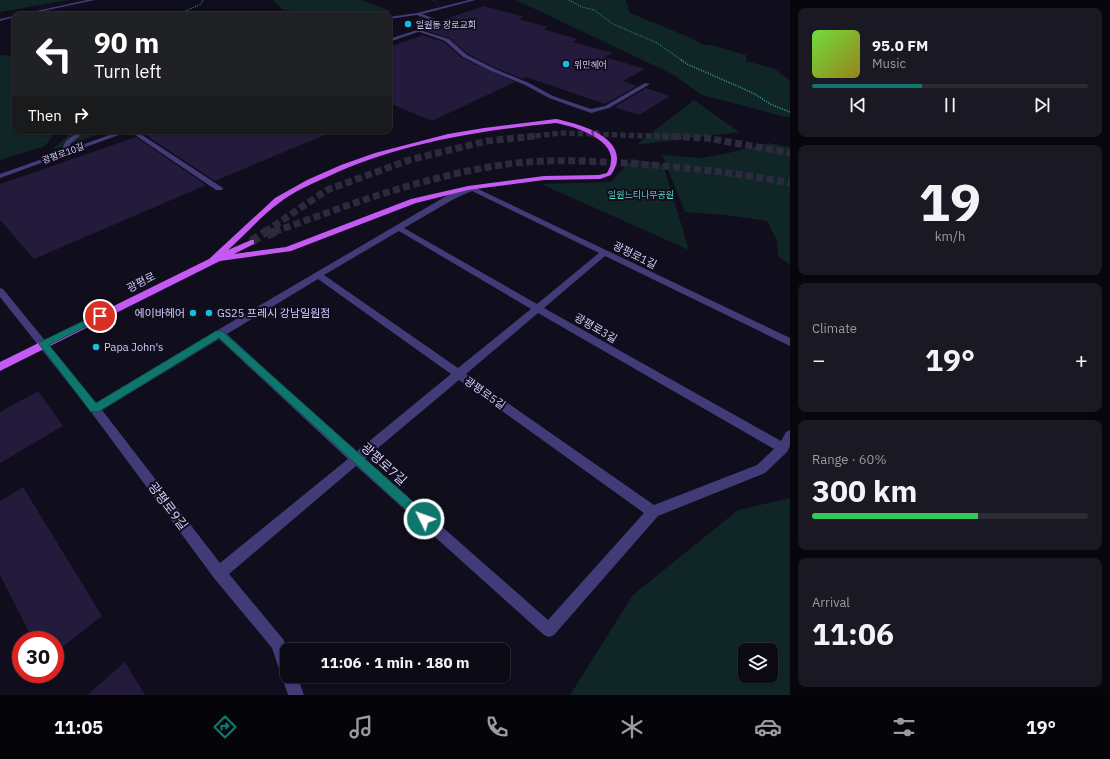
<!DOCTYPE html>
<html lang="en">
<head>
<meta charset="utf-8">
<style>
	:root { --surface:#0c0a15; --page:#1a1822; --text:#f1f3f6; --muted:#9a9aa0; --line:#2c2b34; --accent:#0f766e }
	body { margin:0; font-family:"IBM Plex Sans","Noto Sans KR",sans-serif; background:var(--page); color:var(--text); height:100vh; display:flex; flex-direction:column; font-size:15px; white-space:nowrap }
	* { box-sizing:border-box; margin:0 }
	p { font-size:13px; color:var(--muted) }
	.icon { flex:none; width:22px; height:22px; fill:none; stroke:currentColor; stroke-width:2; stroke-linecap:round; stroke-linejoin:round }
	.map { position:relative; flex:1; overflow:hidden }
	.panel { display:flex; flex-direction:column; gap:8px; padding:8px; background:#07060c; width:320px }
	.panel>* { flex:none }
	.banner { position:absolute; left:12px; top:12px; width:380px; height:122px; border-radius:8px; box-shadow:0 1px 3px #0004,0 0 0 1px var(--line); background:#202124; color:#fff; overflow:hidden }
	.controls { position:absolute; left:738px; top:643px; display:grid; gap:8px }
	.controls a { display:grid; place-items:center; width:40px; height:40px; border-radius:8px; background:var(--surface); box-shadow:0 1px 3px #0004,0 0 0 1px var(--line); font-size:20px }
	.speed { position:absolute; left:12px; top:631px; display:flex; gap:8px; font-size:20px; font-weight:700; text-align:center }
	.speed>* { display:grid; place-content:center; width:52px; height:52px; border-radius:50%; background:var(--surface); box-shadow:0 1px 3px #0004,0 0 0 1px var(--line); line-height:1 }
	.speed .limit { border:6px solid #d22; background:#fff; color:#111 }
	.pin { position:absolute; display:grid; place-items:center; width:34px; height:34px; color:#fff; margin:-17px; border:2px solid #fff; border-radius:50%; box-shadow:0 1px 4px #0007 }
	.me { position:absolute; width:44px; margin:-22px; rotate:312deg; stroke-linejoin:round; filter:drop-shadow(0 0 3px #0008) }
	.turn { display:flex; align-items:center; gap:14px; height:84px; padding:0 16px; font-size:18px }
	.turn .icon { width:52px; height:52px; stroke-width:2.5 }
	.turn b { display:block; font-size:28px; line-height:34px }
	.then { display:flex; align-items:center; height:38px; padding:0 16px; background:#0003; gap:8px; font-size:15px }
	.big { font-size:30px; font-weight:700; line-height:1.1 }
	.panel .tile { flex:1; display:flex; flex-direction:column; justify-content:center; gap:6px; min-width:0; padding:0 14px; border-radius:8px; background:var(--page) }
	.panel .dial { align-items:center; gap:0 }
	.dial b { font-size:52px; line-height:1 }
	.song { display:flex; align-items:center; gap:12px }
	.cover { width:48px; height:48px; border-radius:6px; background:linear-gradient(135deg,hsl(100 70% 55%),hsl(50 70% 35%)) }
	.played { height:4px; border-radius:2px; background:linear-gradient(90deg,var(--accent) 40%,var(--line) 40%) }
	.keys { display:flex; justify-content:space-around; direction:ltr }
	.heat { display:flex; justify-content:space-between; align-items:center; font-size:22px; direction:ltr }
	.charge { height:6px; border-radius:3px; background:linear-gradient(90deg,#34c759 60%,var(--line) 0) }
	.trip { position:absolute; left:280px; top:643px; width:230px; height:40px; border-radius:8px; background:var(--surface); box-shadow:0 1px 3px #0004,0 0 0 1px var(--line); font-weight:700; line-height:40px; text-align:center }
	.dock { display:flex; height:64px; justify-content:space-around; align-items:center; background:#050408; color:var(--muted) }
	.dock .icon { width:28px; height:28px }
	.dock .active { color:var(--accent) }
	.dock b { font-size:18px; color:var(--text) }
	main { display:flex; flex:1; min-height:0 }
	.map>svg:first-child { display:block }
	.green { fill:#102526; fill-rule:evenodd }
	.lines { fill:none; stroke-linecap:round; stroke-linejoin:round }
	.stream { fill:#0b1836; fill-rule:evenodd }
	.building { fill:#231a3c }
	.primary-tunnel-far2 { stroke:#2d2a3e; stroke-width:5.5; stroke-dasharray:5.5 3; stroke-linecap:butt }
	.primary-tunnel-far1 { stroke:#2d2a3e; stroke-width:7; stroke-dasharray:7 3.5; stroke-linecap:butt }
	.primary-tunnel { stroke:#2d2a3e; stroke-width:9; stroke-dasharray:9 4.5; stroke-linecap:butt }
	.path-far1 { stroke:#34a6a6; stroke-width:1; stroke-dasharray:1 1.5; stroke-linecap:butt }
	.path { stroke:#34a6a6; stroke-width:1.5; stroke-dasharray:1 1.5; stroke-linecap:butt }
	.service { fill:#413b78; fill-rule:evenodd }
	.minor { fill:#413b78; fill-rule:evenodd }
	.primary { fill:#c559f4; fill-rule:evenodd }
	.oneway { stroke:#612f7d }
	.route { fill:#0f766e; stroke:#0a4d48 }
	.poi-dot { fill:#0fc1e4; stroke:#100d1c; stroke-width:1.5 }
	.labels { text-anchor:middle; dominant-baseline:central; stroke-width:4; stroke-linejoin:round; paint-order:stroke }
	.far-poi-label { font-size:9px; fill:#d4cbfc; stroke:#100d1c; text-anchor:start }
	.far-street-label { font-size:9px; fill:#d4cbfc; stroke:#100d1c }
	.far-park-label { font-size:9px; fill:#5dd6c0; stroke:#100d1c }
	.street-label { font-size:11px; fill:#d4cbfc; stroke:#100d1c }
	.poi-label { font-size:11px; fill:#d4cbfc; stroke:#100d1c; text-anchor:start }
	.near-street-label { font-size:13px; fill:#d4cbfc; stroke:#100d1c }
</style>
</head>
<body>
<main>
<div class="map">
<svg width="790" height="695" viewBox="0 0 790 695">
	<rect width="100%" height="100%" fill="#100d1c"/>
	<g class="green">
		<polygon points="0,0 69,0 0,12"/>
		<polygon points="273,0 361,0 391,11 381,15 323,15 283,10"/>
		<polygon points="516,0 626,0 630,13 691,38 704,45 711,45 746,55 746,61 775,69 790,81 790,118 702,95 672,74"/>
		<polygon points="0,55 15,56 15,131 56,131 45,146 0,160"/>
		<polygon points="694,100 739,132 636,145"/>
		<polygon points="73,131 108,131 52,150"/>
		<polygon points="768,143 790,147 790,265 778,256 777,241 767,221 725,215 685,212 662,155 701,158 724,154"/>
		<polygon points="632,159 663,164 689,250 541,184 611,182"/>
		<path d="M790,498V695H570L633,595L738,510ZM745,650H771V676H745Z"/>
	</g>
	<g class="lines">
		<polygon class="stream" points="432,0 435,0 439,6 437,6"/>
	</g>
	<g class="building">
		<polygon points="484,6 524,17 518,19 548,27 543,29 578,39 572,42 613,53 605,57 645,69 623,81 637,86 605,104 526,77 523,79 496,68 468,54 449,38 427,31 444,23 444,21 442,20"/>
		<polygon points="418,34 444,42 462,58 515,82 432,121 389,103 389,47 423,35"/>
		<polygon points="646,88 670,96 639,115 614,107"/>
		<polygon points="153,131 334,131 215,181 144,134"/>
		<polygon points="136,137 206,185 34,259 0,220 0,184"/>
		<polygon points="38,391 63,426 0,463 0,412"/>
		<polygon points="23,487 102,616 55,653 55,640 33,640 0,575 0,501"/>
		<polygon points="125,662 145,695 87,695"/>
	</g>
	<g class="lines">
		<polyline class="primary-tunnel-far2" points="527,137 561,133 681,137"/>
		<g class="primary-tunnel-far1">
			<polyline points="662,136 707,138 790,153"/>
			<polyline points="265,232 327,190 409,160 487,141 536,136"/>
			<path d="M274,232C348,205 422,177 501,165C547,158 594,161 640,164C690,168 740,173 790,183"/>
		</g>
		<g class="primary-tunnel">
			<polyline points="267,235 277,231"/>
			<polyline points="251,242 267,231"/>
		</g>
		<g class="path-far1">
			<polyline points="569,0 582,7 594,10 613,24 657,43 683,61"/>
			<polyline points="177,15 201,4 203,0"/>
		</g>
		<polyline class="path" points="681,60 689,65 753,93 772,105 790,112"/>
		<g class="service">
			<polygon points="87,0 95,0 24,15 15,15 15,17 0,21 0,19"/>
			<polygon points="469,0 476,0 422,14 443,22 423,31 449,39 467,55 495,69 529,83 553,96 591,109 605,106 645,83 650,84 609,108 591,113 549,98 525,85 491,71 463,57 445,41 417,31 437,22 417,15 389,19 389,17 417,13"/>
			<polygon points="79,131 86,131 71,143 64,155 60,155 59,154 66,141"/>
			<polygon points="129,131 136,131 223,188 222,190 216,190"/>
		</g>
		<g class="minor">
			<polygon points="417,30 421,31 389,42 389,39"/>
			<polygon points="121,131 130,131 0,178 0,174"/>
			<path d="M472,186L790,338V346L605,256L544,308L781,441L786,432L790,430V446L787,452L765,473L658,516L554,635L549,637L544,635L356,466L229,574L283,639L288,650L287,676H297L304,695H288L272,648L214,578L91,412L0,297V288L3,289L96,403L214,333L216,331L448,195ZM472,191L599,253L537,304L404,228L454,199ZM399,231L531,309L458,368L324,275ZM318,279L451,374L356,452L227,334ZM538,313L774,449L757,465L654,505L466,374ZM219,339L348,459L220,563L102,410ZM459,380L644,513L548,620L365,459Z"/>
		</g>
		<path class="primary" d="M556,119C581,124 635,140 611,175L600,179L544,180L468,190L416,203L291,251L220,261L0,371V362L209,259L275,198L307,180L341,165L375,153L448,134L484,128ZM556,123C577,127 626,142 607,173L599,175L544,176L468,186L411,199L286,247L234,254L254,244V240H251L228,250C245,235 261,216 279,203C293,192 311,184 327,177C399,143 477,131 556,123Z"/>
	</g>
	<defs><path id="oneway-chevron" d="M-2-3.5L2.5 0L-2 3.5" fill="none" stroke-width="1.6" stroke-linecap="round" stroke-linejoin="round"/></defs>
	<use class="oneway" href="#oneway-chevron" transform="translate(594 133) rotate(-150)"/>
	<polygon class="route" points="100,313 103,314 104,316 103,318 49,345 96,403 216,331 222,331 428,515 430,519 428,523 424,525 420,523 219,338 98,412 91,412 39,344 40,342"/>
	<g class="poi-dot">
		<circle cx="408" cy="24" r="4"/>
		<circle cx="566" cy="64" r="4"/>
		<circle cx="193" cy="313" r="4"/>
		<circle cx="209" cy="313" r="4"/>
		<circle cx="96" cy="347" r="4"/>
	</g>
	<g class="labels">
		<g class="far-poi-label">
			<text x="416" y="24">일원동 장로교회</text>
			<text x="574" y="64">위민헤어</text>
		</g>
		<g class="far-street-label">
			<text transform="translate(63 153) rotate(-20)">광평로10길</text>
		</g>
		<g class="far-park-label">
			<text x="641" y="194">일원느티나무공원</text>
		</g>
		<g class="street-label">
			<text transform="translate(635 255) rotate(26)">광평로1길</text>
			<text transform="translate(141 282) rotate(-27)">광평로</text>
			<text transform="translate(596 328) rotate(30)">광평로3길</text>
			<text transform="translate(485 393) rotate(35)">광평로5길</text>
		</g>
		<g class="poi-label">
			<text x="185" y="313" text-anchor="end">에이바헤어</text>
			<text x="217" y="313">GS25 프레시 강남일원점</text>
			<text x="104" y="347">Papa John's</text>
		</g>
		<g class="near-street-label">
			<text transform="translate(384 464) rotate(42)">광평로7길</text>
			<text transform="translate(168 506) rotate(53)">광평로9길</text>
		</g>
	</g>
</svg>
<div class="controls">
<a><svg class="icon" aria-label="layers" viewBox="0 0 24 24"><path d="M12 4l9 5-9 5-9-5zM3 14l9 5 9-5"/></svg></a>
</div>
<div class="speed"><div class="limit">30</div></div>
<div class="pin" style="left:100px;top:316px;background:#d93025"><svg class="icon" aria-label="arrive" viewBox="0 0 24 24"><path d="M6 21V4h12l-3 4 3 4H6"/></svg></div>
<svg class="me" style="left:424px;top:519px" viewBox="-20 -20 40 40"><circle r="17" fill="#0f766e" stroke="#fff" stroke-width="3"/><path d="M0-11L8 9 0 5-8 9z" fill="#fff"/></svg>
<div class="trip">11:06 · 1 min · 180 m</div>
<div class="banner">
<div class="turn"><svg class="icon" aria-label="left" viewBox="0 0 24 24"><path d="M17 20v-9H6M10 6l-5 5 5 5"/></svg><div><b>90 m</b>Turn left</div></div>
<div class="then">Then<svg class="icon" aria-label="right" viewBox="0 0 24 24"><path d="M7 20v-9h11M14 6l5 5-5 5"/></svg></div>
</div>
</div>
<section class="panel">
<div class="tile">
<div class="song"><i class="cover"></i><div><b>95.0 FM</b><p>Music</p></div></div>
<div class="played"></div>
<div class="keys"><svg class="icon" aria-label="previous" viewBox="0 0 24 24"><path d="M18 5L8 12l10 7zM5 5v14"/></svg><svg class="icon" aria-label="pause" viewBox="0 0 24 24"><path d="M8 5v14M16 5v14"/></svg><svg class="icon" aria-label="next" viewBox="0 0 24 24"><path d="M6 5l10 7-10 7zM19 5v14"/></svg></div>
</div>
<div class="tile dial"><b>19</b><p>km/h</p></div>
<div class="tile"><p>Climate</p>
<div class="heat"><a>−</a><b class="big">19°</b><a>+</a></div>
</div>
<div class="tile"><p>Range · 60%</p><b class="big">300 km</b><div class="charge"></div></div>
<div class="tile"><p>Arrival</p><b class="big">11:06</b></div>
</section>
</main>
<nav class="dock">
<b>11:05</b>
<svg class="icon active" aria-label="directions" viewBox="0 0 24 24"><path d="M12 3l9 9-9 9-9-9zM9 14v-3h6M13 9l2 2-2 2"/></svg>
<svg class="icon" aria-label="music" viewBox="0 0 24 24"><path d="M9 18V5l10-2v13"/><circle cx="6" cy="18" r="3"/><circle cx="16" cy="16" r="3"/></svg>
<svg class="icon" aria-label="phone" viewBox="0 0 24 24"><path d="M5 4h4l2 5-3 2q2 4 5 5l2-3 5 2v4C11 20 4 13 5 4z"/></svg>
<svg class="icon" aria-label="climate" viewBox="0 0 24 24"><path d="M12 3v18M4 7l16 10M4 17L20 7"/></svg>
<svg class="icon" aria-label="car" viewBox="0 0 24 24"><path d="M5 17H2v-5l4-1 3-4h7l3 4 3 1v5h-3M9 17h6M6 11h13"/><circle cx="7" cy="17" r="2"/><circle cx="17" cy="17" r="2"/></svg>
<svg class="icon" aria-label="filters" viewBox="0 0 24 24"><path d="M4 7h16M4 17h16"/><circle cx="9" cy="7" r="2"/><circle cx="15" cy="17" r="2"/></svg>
<b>19°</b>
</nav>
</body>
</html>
